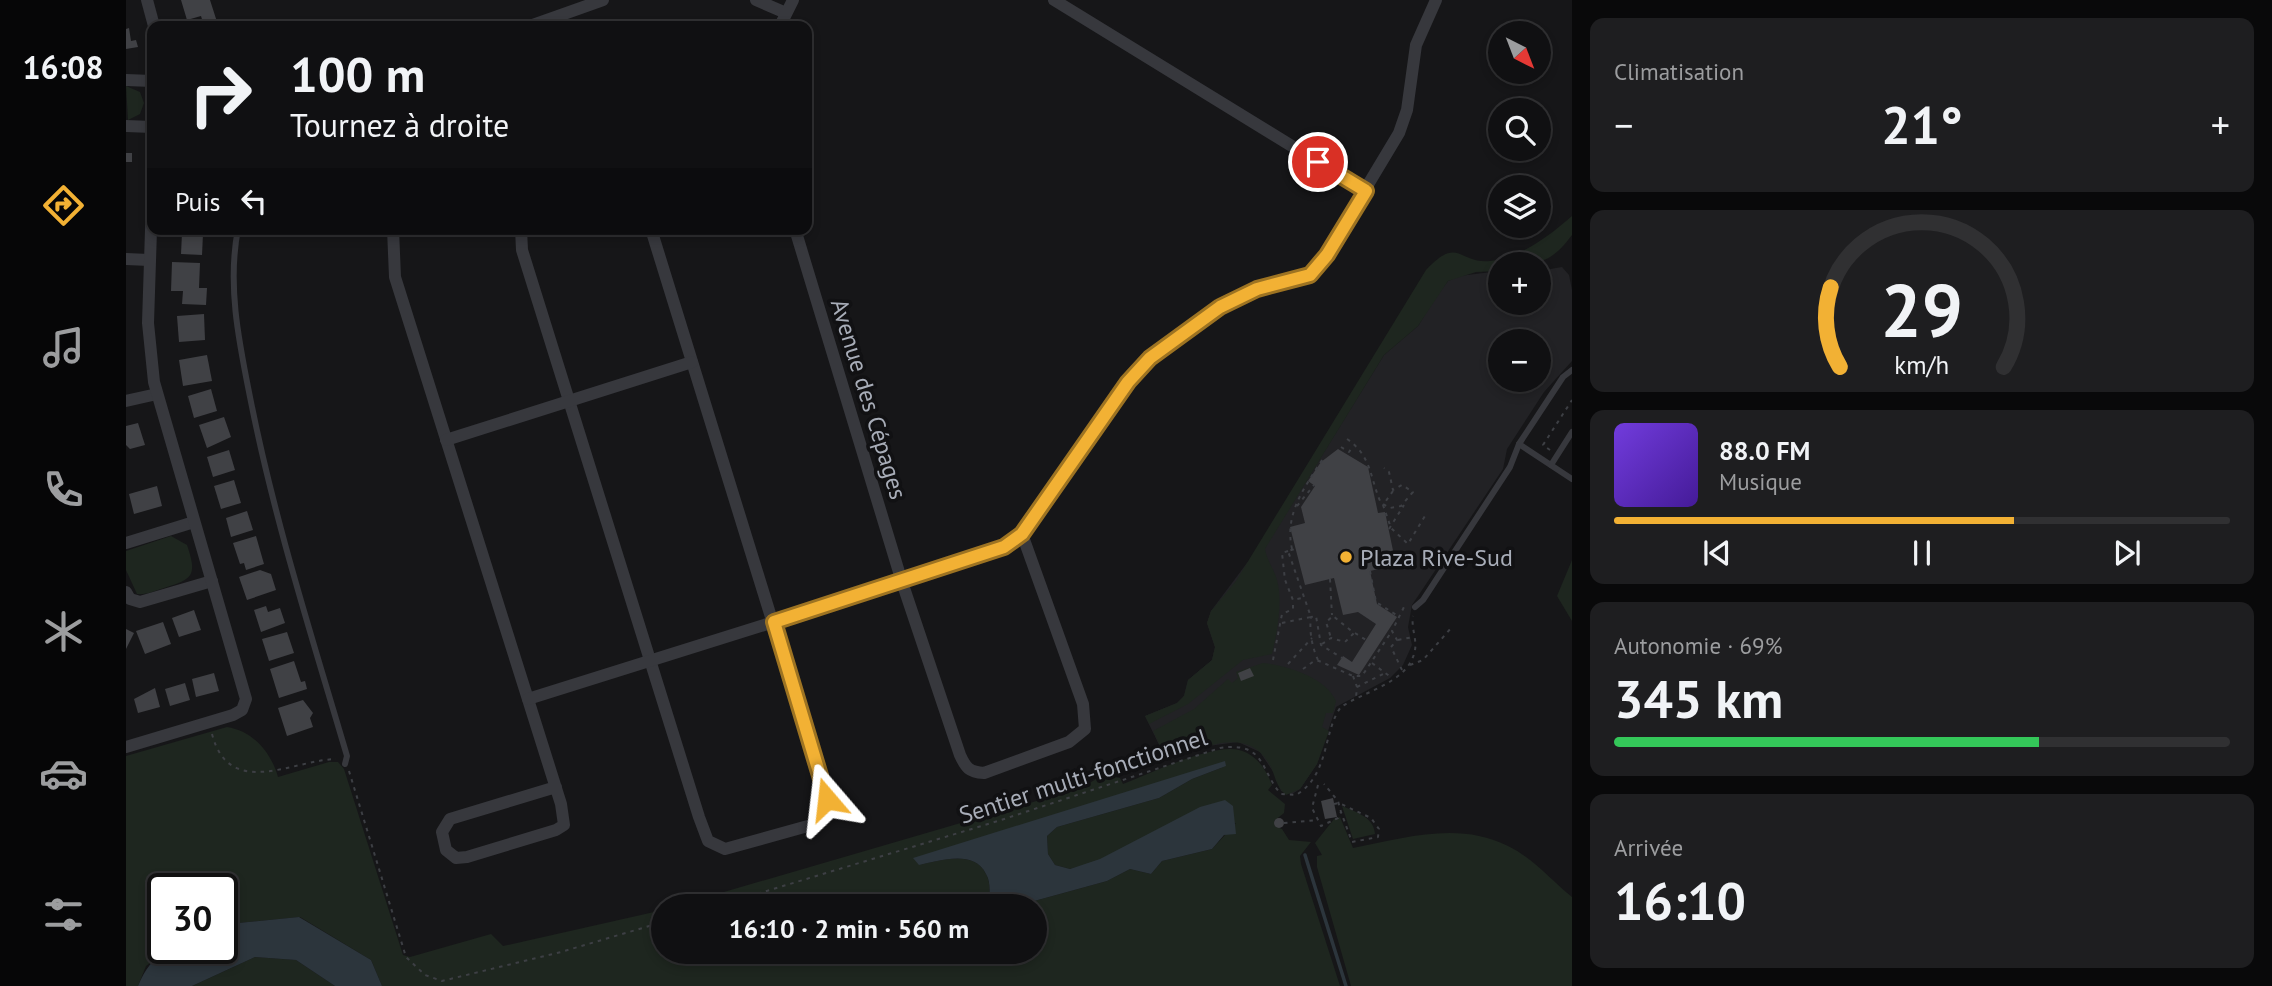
<!DOCTYPE html>
<html lang="fr">
<head>
<meta charset="utf-8">
<style>
	:root { --surface:#101012; --page:#1e1e20; --text:#f1f3f6; --muted:#9c9d9f; --line:#303032; --accent:#f2b134 }
	body { margin:0; font-family:"PT Sans",sans-serif; background:var(--page); color:var(--text); height:100vh; display:flex; flex-direction:column; font-size:26px; white-space:nowrap }
	* { box-sizing:border-box; margin:0 }
	p { font-size:23px; color:var(--muted) }
	.icon { flex:none; width:38px; height:38px; fill:none; stroke:currentColor; stroke-width:2; stroke-linecap:round; stroke-linejoin:round }
	.map { position:relative; flex:1; overflow:hidden }
	.details { display:flex; flex-direction:column; gap:18px; padding:18px; background:#09090a; width:700px }
	.details>* { flex:none }
	.guide { position:absolute; left:21px; top:21px; width:665px; height:214px; border-radius:14px; box-shadow:0 4px 10px #0003,0 0 0 2px var(--line); background:#101012; color:var(--text); overflow:hidden }
	.needle { width:46px; rotate:138deg }
	.fabs { position:absolute; left:1362px; top:21px; display:grid; gap:14px }
	.fabs a { display:grid; place-items:center; width:63px; height:63px; border-radius:50%; background:var(--surface); box-shadow:0 4px 10px #0003,0 0 0 2px var(--line); font-size:35px }
	.speed { position:absolute; left:21px; top:873px; display:flex; gap:14px; font-size:35px; font-weight:700; text-align:center }
	.speed>* { display:grid; place-content:center; width:91px; height:91px; border-radius:50%; background:var(--surface); box-shadow:0 4px 10px #0003,0 0 0 2px var(--line); line-height:1 }
	.speed .limit { border:4px solid #111; border-radius:10px; background:#fff; color:#111 }
	.pin { position:absolute; display:grid; place-items:center; width:60px; height:60px; color:#fff; margin:-30px; border:4px solid #fff; border-radius:50%; box-shadow:0 2px 7px #0007 }
	.me { position:absolute; width:77px; margin:-38px; rotate:343deg; stroke-linejoin:round; filter:drop-shadow(0 0 5px #0008) }
	.turn { display:flex; align-items:center; gap:24px; height:147px; padding:0 28px; font-size:32px }
	.turn .icon { width:91px; height:91px; stroke-width:2.5 }
	.turn b { display:block; font-size:49px; line-height:60px }
	.then { display:flex; align-items:center; height:66px; padding:0 28px; background:#0003; gap:14px; font-size:26px }
	.big { font-size:52px; font-weight:800; line-height:1.1 }
	.details .widget { flex:1; display:flex; flex-direction:column; justify-content:center; gap:10px; min-width:0; padding:0 24px; border-radius:14px; background:var(--page) }
	.details .dial { align-items:center; gap:0 }
	.dial svg { height:182px; overflow:visible; fill:none; stroke:var(--line); stroke-width:7; stroke-linecap:round; text-anchor:middle }
	.dial text { fill:var(--text); stroke:none }
	.song { display:flex; align-items:center; gap:21px }
	.cover { width:84px; height:84px; border-radius:10px; background:linear-gradient(135deg,hsl(260 70% 55%),hsl(260 70% 35%)) }
	.played { height:7px; border-radius:4px; background:linear-gradient(90deg,var(--accent) 65%,var(--line) 65%) }
	.keys { display:flex; justify-content:space-around; direction:ltr }
	.heat { display:flex; justify-content:space-between; align-items:center; font-size:38px; direction:ltr }
	.charge { height:10px; border-radius:5px; background:linear-gradient(90deg,#34c759 69%,var(--line) 0) }
	.trip { position:absolute; left:525px; top:894px; width:396px; height:70px; border-radius:35px; background:var(--surface); box-shadow:0 4px 10px #0003,0 0 0 2px var(--line); font-weight:800; line-height:70px; text-align:center }
	main { display:flex; flex:1; min-height:0 }
	.tab-bar { display:flex; flex-direction:column; width:126px; justify-content:space-around; align-items:center; background:#060607; color:var(--muted) }
	.tab-bar .icon { width:49px; height:49px }
	.tab-bar .active { color:var(--accent) }
	.tab-bar b { font-size:32px; color:var(--text) }
	.map>svg:first-child { display:block }
	.built { fill:#222225; fill-rule:evenodd }
	.green { fill:#1e261f }
	.water { fill:#2c353c }
	.lines { fill:none; stroke-linecap:round; stroke-linejoin:round }
	.stream { stroke:#2c353c; stroke-width:3.5 }
	.building { fill:#404145 }
	.path { stroke:#3d3f44; stroke-width:2; stroke-dasharray:3.5 5; stroke-linecap:butt }
	.service { stroke:#37383d; stroke-width:6 }
	.minor { stroke:#37383d; stroke-width:12 }
	.route-casing { stroke:#9d7322; stroke-width:18 }
	.route { stroke:#f2b134; stroke-width:12 }
	.poi-dot { fill:#f2b134; stroke:#111113; stroke-width:2.5 }
	.labels { text-anchor:middle; dominant-baseline:central; stroke-width:7; stroke-linejoin:round; paint-order:stroke }
	.street-label { font-size:24px; fill:#a8adb8; stroke:#111113 }
	.poi-label { font-size:24px; fill:#a8adb8; stroke:#111113; text-anchor:start }
</style>
</head>
<body>
<main>
<nav class="tab-bar">
<b>16:08</b>
<svg class="icon active" aria-label="directions" viewBox="0 0 24 24"><path d="M12 3l9 9-9 9-9-9zM9 14v-3h6M13 9l2 2-2 2"/></svg>
<svg class="icon" aria-label="music" viewBox="0 0 24 24"><path d="M9 18V5l10-2v13"/><circle cx="6" cy="18" r="3"/><circle cx="16" cy="16" r="3"/></svg>
<svg class="icon" aria-label="phone" viewBox="0 0 24 24"><path d="M5 4h4l2 5-3 2q2 4 5 5l2-3 5 2v4C11 20 4 13 5 4z"/></svg>
<svg class="icon" aria-label="climate" viewBox="0 0 24 24"><path d="M12 3v18M4 7l16 10M4 17L20 7"/></svg>
<svg class="icon" aria-label="car" viewBox="0 0 24 24"><path d="M5 17H2v-5l4-1 3-4h7l3 4 3 1v5h-3M9 17h6M6 11h13"/><circle cx="7" cy="17" r="2"/><circle cx="17" cy="17" r="2"/></svg>
<svg class="icon" aria-label="filters" viewBox="0 0 24 24"><path d="M4 7h16M4 17h16"/><circle cx="9" cy="7" r="2"/><circle cx="15" cy="17" r="2"/></svg>
</nav>
<div class="map">
<svg width="1446" height="986" viewBox="0 0 1446 986">
	<rect width="100%" height="100%" fill="#161618"/>
	<path class="built" d="M1416,262L1419,270L1436,267L1443,275L1446,290V361L1418,392L1381,449L1377,469L1286,605L1282,627L1286,645L1277,665L1264,678L1210,707L1191,764L1174,789L1166,794L1155,791L1148,773L1134,752L1112,742L1082,746L1041,761L1019,716L1051,703L1058,696L1062,680L1086,660L1089,647L1081,623L1085,611L1121,563L1148,533L1258,355L1292,326L1310,297L1322,281L1333,276L1374,271V303H1412V264H1409ZM1374,341H1412V380H1374Z"/>
	<g class="green">
		<polygon points="0,86 14,92 18,103 14,114 2,120"/>
		<path d="M1446,216V235C1423,266 1410,264 1374,264V271L1350,272L1322,281L1292,326L1258,355L1139,549C1141,561 1148,569 1151,580C1157,601 1151,634 1146,654L1117,660L1062,704L1023,724L1019,716L1051,703L1058,696L1062,680L1086,660L1089,647L1081,623L1085,611L1110,581L1300,270C1333,235 1332,264 1364,261C1395,258 1424,235 1446,216Z"/>
		<path d="M45,536L61,545C71,575 68,579 38,588C29,591 20,595 11,594L0,570V551Z"/>
		<polygon points="1446,560 1446,621 1431,596"/>
		<path d="M1137,663C1162,666 1199,677 1210,701L1207,713H1200L1196,727L1203,731L1191,764L1174,789L1160,795C1148,785 1150,774 1142,762C1119,725 1073,749 1041,761L1027,731L1068,709L1102,679L1106,683L1112,678L1110,672Z"/>
		<path d="M101,727C127,731 145,752 152,777L203,762H212L218,769L277,955L284,957L365,934L377,946L537,910V952H908V906H890L981,881L1004,869L1025,874L1036,861L1086,849L1110,823L944,869L929,865L922,854L921,836L931,827L1033,798L1066,779L1100,766L793,865C813,861 848,849 860,874C866,885 862,896 865,906H550L955,788L977,775L994,778L997,784C1023,774 1087,743 1113,750C1131,755 1140,769 1146,785L1142,790L1159,804L1158,813L1148,821L1149,826L1156,829L1163,840L1185,842L1174,856L1175,864L1214,986H256L245,960L174,917L102,924L96,927V889H37V948L43,949L20,966L12,986H0V756Z"/>
		<path d="M1216,806C1230,812 1248,817 1249,834L1227,839Z"/>
		<path d="M1214,817L1227,848C1279,838 1332,821 1382,846C1407,858 1425,880 1446,897V986H1225L1191,867V856L1196,855L1189,843L1208,819Z"/>
		<polygon points="129,957 170,960 209,986 66,986"/>
	</g>
	<g class="water">
		<path d="M1099,761L1100,766L1066,779L1033,798L931,827L921,836L922,854L929,865L944,869L974,859L1074,807L1099,800L1107,806L1110,834L1098,835L1086,849L1036,861L1025,874L1004,869L981,881L890,906H865C862,896 866,884 860,874C848,849 813,861 793,865L787,858Z"/>
		<path d="M173,917L245,960L256,986H209L170,960L129,957L66,986H12C30,942 55,948 96,948V927L102,924Z"/>
	</g>
	<g class="lines">
		<polyline class="stream" points="1179,855 1220,986"/>
	</g>
	<g class="building">
		<polygon points="55,0 84,0 92,25 78,26 75,16 61,20"/>
		<polygon points="3,28 5,41 10,40 12,47 0,49 0,29"/>
		<rect x="0" y="153" width="6" height="9"/>
		<polygon points="56,233 77,234 76,255 55,254"/>
		<polygon points="46,262 74,263 73,288 81,288 80,305 56,304 57,291 45,291"/>
		<polygon points="78,314 79,340 53,342 51,316"/>
		<polygon points="81,355 86,381 57,386 53,360"/>
		<polygon points="85,389 91,411 68,418 62,396"/>
		<polygon points="98,417 105,437 81,448 73,425"/>
		<polygon points="12,423 19,445 4,449 0,445 0,426"/>
		<polygon points="1212,449 1242,467 1252,513 1259,512 1270,565 1244,571 1251,604 1271,617 1233,675 1211,665 1217,656 1226,662 1250,624 1232,612 1217,615 1208,578 1179,585 1164,527 1179,523 1175,507 1189,486 1182,481 1195,462"/>
		<polygon points="103,450 109,470 87,477 81,457"/>
		<polygon points="108,480 115,503 95,509 88,486"/>
		<polygon points="31,486 36,506 8,514 3,494"/>
		<polygon points="121,511 127,530 105,537 100,518"/>
		<polygon points="130,536 138,564 120,570 118,563 114,564 107,543"/>
		<polygon points="134,570 145,574 150,590 121,600 113,577"/>
		<polygon points="140,606 142,612 154,608 159,623 135,632 128,610"/>
		<polygon points="68,610 75,630 53,637 46,618"/>
		<polygon points="37,622 45,644 19,654 10,631"/>
		<polygon points="0,629 8,633 0,649"/>
		<polygon points="161,632 168,653 143,661 136,639"/>
		<polygon points="168,661 175,682 179,681 181,689 153,698 144,669"/>
		<polygon points="1124,668 1128,676 1115,681 1112,673"/>
		<polygon points="88,673 93,691 70,697 66,679"/>
		<polygon points="59,683 64,700 44,706 39,689"/>
		<polygon points="29,688 34,707 12,713 8,699"/>
		<polygon points="177,700 187,713 184,718 187,727 161,736 152,708"/>
		<polygon points="1207,798 1211,817 1199,819 1195,801"/>
		<circle cx="1153" cy="823" r="5"/>
	</g>
	<g class="lines">
		<g class="path">
			<path d="M1221,439C1246,456 1244,479 1255,503L1264,508L1275,506L1287,492L1276,485L1267,490L1263,472L1258,468"/>
			<polyline points="1215,447 1223,452 1227,446"/>
			<polyline points="1424,450 1417,445 1446,400"/>
			<polyline points="1267,491 1257,505 1265,528 1282,544 1299,516"/>
			<polyline points="1171,506 1188,485"/>
			<polyline points="1263,529 1278,505"/>
			<path d="M1166,549C1158,513 1179,487 1198,457"/>
			<polyline points="1162,551 1156,553 1159,580 1167,600 1176,598"/>
			<polyline points="1244,571 1250,602 1272,616"/>
			<polyline points="1204,579 1206,615"/>
			<polyline points="1156,623 1185,617 1162,551 1169,549"/>
			<polyline points="1229,633 1240,640"/>
			<polyline points="1272,640 1287,637"/>
			<polyline points="1196,644 1205,638 1219,642 1228,633 1207,616 1200,622 1205,638"/>
			<polyline points="1147,660 1156,614 1167,609 1167,600"/>
			<path d="M1192,660C1186,647 1183,631 1185,617L1190,616L1195,645L1216,658"/>
			<polyline points="1246,663 1266,678"/>
			<polyline points="1162,664 1186,638"/>
			<polyline points="1284,665 1297,660 1326,627"/>
			<polyline points="1177,669 1188,661 1193,661 1227,676 1236,676 1266,631"/>
			<polyline points="1276,670 1265,647 1271,640 1266,631 1278,607"/>
			<polyline points="1227,676 1231,687 1230,697"/>
			<polyline points="1231,687 1259,673"/>
			<path d="M86,734C103,800 167,760 210,759"/>
			<polyline points="223,771 280,957 299,975 316,981 435,952 537,922"/>
			<polyline points="1192,785 1186,808 1195,826 1212,818 1215,812 1212,801 1198,784"/>
			<polyline points="1208,804 1213,803 1245,818 1253,829 1252,837 1226,842 1215,812"/>
			<polyline points="1158,823 1192,820"/>
			<path d="M591,906L872,821L1094,748C1140,741 1134,771 1155,794L1170,795C1204,775 1197,730 1215,707C1238,691 1283,683 1289,650C1291,639 1285,628 1287,616"/>
		</g>
		<g class="service">
			<path d="M112,229C101,285 113,342 124,397C148,519 186,637 221,756L219,764"/>
			<polyline points="1393,444 1446,479"/>
			<polyline points="1425,465 1446,432"/>
			<polyline points="1289,607 1297,600 1384,467 1393,444 1437,377 1446,370"/>
		</g>
		<g class="minor">
			<polyline points="21,0 28,26"/>
			<polyline points="630,0 660,13"/>
			<polyline points="928,0 1239,191"/>
			<polyline points="404,26 477,0"/>
			<polyline points="654,26 667,0"/>
			<polyline points="0,80 26,81"/>
			<polyline points="0,126 26,127"/>
			<polyline points="267,229 269,277 435,804 438,825 430,830 341,857 330,858 320,850 316,832 324,819 430,787"/>
			<path d="M395,229L396,250L573,817L582,841L599,849L689,824C701,818 701,811 701,798L525,229"/>
			<path d="M669,229L776,582L834,755C840,768 843,772 858,773L943,742L959,729L957,704L896,534"/>
			<polyline points="0,259 23,260"/>
			<polyline points="0,401 31,394"/>
			<polyline points="320,440 566,362"/>
			<polyline points="0,543 68,522"/>
			<polyline points="0,592 4,599 14,602 86,581"/>
			<path d="M402,699L861,555C928,525 967,407 1026,357C1056,330 1091,307 1128,291C1150,281 1173,285 1192,268L1273,133L1281,110L1290,45L1310,0"/>
			<polyline points="0,747 107,715 116,710 120,699 28,382 22,323 26,199"/>
		</g>
	</g>
	<g class="lines">
		<g class="route-casing">
			<polyline id="route" points="701,799 648,622 878,547 896,534 1002,382 1024,358 1094,307 1131,289 1184,275 1201,255 1240,191 1192,162"/>
		</g>
		<use href="#route" class="route"/>
	</g>
	<circle class="poi-dot" cx="1220" cy="557" r="7"/>
	<g class="labels">
		<g class="street-label">
			<text transform="translate(743 399) rotate(73)">Avenue des Cépages</text>
			<text transform="translate(957 776) rotate(-18)">Sentier multi-fonctionnel</text>
		</g>
		<g class="poi-label">
			<text x="1234" y="557">Plaza Rive-Sud</text>
		</g>
	</g>
</svg>
<div class="fabs">
<a><svg class="needle" viewBox="-14 -14 28 28"><path d="M0-13l5 13h-10z" fill="#e53935"/><path d="M0 13l5-13h-10z" fill="#9c9d9f"/></svg></a>
<a><svg class="icon" aria-label="search" viewBox="0 0 24 24"><circle cx="10" cy="10" r="6"/><path d="M15 15l6 6"/></svg></a>
<a><svg class="icon" aria-label="layers" viewBox="0 0 24 24"><path d="M12 4l9 5-9 5-9-5zM3 14l9 5 9-5"/></svg></a>
<a>+</a>
<a>−</a>
</div>
<div class="speed"><div class="limit">30</div></div>
<div class="pin" style="left:1192px;top:162px;background:#d93025"><svg class="icon" aria-label="arrive" viewBox="0 0 24 24"><path d="M6 21V4h12l-3 4 3 4H6"/></svg></div>
<svg class="me" style="left:701px;top:799px" viewBox="-20 -20 40 40"><path d="M0-17L14 15 0 8-14 15z" fill="#f2b134" stroke="#fff" stroke-width="4"/></svg>
<div class="trip">16:10 · 2 min · 560 m</div>
<div class="guide">
<div class="turn"><svg class="icon" aria-label="right" viewBox="0 0 24 24"><path d="M7 20v-9h11M14 6l5 5-5 5"/></svg><div><b>100 m</b>Tournez à droite</div></div>
<div class="then">Puis<svg class="icon" aria-label="left" viewBox="0 0 24 24"><path d="M17 20v-9H6M10 6l-5 5 5 5"/></svg></div>
</div>
</div>
<section class="details">
<div class="widget"><p>Climatisation</p>
<div class="heat"><a>−</a><b class="big">21°</b><a>+</a></div>
</div>
<div class="widget dial"><svg viewBox="0 0 100 80">
<path d="M14 69A42 42 0 1 1 86 69"/>
<path d="M14 69A42 42 0 0 1 10 34" stroke="#f2b134"/>
<text x="50" y="56" font-size="32" font-weight="700">29</text>
<text x="50" y="72" font-size="11">km/h</text>
</svg></div>
<div class="widget">
<div class="song"><i class="cover"></i><div><b>88.0 FM</b><p>Musique</p></div></div>
<div class="played"></div>
<div class="keys"><svg class="icon" aria-label="previous" viewBox="0 0 24 24"><path d="M18 5L8 12l10 7zM5 5v14"/></svg><svg class="icon" aria-label="pause" viewBox="0 0 24 24"><path d="M8 5v14M16 5v14"/></svg><svg class="icon" aria-label="next" viewBox="0 0 24 24"><path d="M6 5l10 7-10 7zM19 5v14"/></svg></div>
</div>
<div class="widget"><p>Autonomie · 69%</p><b class="big">345 km</b><div class="charge"></div></div>
<div class="widget"><p>Arrivée</p><b class="big">16:10</b></div>
</section>
</main>
</body>
</html>
